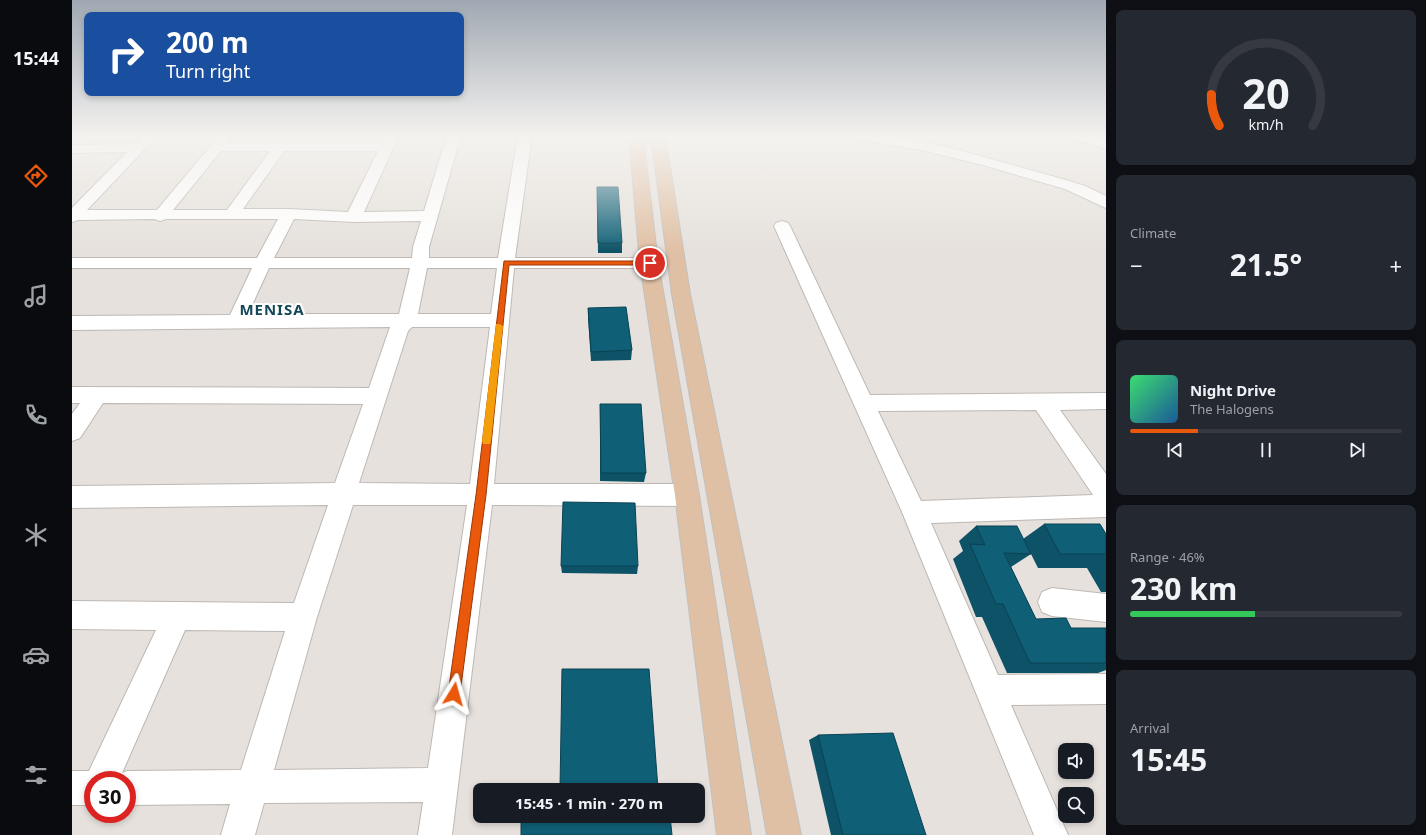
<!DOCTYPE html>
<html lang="en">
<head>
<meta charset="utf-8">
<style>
	:root { --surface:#171b24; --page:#242831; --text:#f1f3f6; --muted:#9ea1a6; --line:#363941; --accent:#ea580c }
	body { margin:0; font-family:"Noto Sans",sans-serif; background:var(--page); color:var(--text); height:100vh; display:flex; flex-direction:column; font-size:15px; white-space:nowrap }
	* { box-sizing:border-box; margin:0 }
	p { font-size:13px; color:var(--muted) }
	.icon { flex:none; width:22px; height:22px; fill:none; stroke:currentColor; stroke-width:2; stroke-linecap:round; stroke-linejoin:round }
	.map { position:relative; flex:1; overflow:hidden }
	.drawer { display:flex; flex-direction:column; gap:10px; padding:10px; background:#0d0f14; width:320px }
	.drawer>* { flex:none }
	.top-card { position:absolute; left:12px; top:12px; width:380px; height:84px; border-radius:8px; box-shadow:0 2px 6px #0003; background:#1a4fa0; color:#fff; overflow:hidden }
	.buttons { position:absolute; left:986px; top:743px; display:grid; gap:8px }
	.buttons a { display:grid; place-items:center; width:36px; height:36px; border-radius:8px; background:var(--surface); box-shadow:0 2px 6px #0003; font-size:20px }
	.speed { position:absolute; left:12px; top:771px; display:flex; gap:8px; font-size:20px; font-weight:700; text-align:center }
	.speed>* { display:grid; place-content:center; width:52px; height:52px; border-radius:50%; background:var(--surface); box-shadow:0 2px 6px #0003; line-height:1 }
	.speed .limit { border:6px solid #d22; background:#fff; color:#111 }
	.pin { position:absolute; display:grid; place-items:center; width:34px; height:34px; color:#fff; margin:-17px; border:2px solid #fff; border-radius:50%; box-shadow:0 1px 4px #0007 }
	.me { position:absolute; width:44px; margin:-22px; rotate:8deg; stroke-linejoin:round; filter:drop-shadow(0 0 3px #0008) }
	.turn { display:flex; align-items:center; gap:14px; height:84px; padding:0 16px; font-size:18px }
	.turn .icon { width:52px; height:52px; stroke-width:2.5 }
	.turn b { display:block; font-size:28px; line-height:34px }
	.big { font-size:30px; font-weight:700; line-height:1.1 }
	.drawer .card { flex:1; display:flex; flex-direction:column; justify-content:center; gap:6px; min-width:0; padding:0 14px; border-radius:8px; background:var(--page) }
	.drawer .dial { align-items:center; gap:0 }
	.dial svg { height:104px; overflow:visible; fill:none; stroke:var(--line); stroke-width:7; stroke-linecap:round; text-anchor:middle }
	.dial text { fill:var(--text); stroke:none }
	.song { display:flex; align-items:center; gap:12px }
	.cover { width:48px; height:48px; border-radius:6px; background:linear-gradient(135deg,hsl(140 70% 55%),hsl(210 70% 35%)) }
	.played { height:4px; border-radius:2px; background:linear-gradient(90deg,var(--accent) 25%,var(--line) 25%) }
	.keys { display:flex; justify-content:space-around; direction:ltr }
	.heat { display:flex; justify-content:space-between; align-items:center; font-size:22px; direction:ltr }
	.charge { height:6px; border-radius:3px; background:linear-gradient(90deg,#34c759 46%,var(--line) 0) }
	.trip { position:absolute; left:401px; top:783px; width:232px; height:40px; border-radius:8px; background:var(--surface); box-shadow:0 2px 6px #0003; font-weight:700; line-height:40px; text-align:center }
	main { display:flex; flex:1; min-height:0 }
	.tab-bar { display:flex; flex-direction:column; width:72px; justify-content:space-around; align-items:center; background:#090b0e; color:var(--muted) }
	.tab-bar .icon { width:28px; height:28px }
	.tab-bar .current { color:var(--accent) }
	.tab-bar b { font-size:18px; color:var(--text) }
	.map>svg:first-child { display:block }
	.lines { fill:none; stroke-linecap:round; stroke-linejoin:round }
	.minor-casing { stroke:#bdb8b4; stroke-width:2 }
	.major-casing { stroke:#c0c0bf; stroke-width:2 }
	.minor { fill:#fff; fill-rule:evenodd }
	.major { fill:#e0c0a4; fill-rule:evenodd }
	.wall { fill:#0d5266 }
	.building { fill:#0f5f77; stroke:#0a4253 }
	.route { fill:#ea580c; stroke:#983908 }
	.slow { fill:#f59e0b }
	.labels { text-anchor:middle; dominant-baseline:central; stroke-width:4; stroke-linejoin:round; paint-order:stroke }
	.district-label { font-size:15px; font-weight:bold; letter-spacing:1px; fill:#144758; stroke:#fff }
</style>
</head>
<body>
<main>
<nav class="tab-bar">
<b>15:44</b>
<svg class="icon current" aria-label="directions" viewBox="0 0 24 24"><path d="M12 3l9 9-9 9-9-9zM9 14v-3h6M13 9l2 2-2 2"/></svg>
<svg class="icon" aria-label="music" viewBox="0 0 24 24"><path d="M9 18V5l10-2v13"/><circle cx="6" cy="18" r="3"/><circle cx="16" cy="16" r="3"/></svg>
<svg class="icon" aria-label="phone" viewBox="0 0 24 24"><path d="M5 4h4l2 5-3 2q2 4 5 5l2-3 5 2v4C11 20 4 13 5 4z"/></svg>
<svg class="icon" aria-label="climate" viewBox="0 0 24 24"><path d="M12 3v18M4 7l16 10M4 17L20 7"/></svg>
<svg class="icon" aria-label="car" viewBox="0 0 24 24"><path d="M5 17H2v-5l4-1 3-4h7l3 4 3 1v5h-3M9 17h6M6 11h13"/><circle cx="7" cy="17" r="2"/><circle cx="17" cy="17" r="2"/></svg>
<svg class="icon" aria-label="filters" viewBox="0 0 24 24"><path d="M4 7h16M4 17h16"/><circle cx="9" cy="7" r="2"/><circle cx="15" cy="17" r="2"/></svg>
</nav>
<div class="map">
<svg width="1034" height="835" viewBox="0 0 1034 835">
	<rect width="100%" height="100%" fill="#e6e1dc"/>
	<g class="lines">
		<g class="minor-casing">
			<g id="minor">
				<path d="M72,135H86L15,210H85L148,135H161L156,143H310L313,135H327L292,212L352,211L375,135H389L357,247V258H426L446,135H460L443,258H577L583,259L586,263L583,267L577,268H442L422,484H615L624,487L627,495L624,503L615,506L420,505L380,835H346L351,802L192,803L183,835H149L158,804L55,805V780H21V805H0V771H17L84,630L0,629V601L222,603L256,505L0,508V486L263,483L291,404L31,403L8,438L0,441V414L8,403H0V387L297,388L318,327L0,330V316L158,315L180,268H0V258H185L206,219H94L88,221L82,219L6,220L0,222V208L55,152L0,153V145L64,144ZM149,151H198L155,210H101ZM212,151H306L276,212L217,209H171ZM222,219L282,222L349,221L341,247L340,258H202ZM197,268H338L327,314H176ZM355,268H425L419,314H346ZM340,327H418L398,484L287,483L336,331ZM281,505H395L356,768L202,770L245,617ZM113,630L213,631L169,770L55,771L50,773Z"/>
				<polygon points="776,135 815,135 872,146 994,180 1013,186 1034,196 1034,208 993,189 911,165 849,150 782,139 777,138"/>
				<polygon points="996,135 1017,135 1034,141 1034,149 997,138"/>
				<path d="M710,221L716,223L718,226L798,395L1034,393V409L988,410L1034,474V517L859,523L926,675L1034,674V704L939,705L996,835H962L830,512L702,226L704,223ZM964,410L1021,495L849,501L806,411Z"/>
				<polygon points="980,588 1034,594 1034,622 980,616 970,612 966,602 970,592"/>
			</g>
		</g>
		<g class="major-casing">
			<g id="major">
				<polygon points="557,135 571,135 586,263 627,495 679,835 645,835 603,495 568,263"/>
				<polygon points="579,135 593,135 618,294 729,835 695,835 600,294"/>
			</g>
		</g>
		<use href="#minor" class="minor"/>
		<use href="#major" class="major"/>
	</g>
	<g class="wall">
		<polygon points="525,187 550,243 550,253 526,253"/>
		<polygon points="516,308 560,350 559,360 519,361 516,318"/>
		<polygon points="528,404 574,473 572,482 528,481"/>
		<polygon points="972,524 1034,534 1034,592 1029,592 1015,568 966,568 959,554 939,567 964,619 999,628 1034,628 1034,670 1026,673 935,673 910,617 904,617 881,559 891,551 887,541 904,526 951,539"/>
		<polygon points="489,566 566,566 565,574 490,573"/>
		<polygon points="746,735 854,835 759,835 737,740"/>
	</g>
	<g class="building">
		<polygon points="525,187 546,187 550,243 526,243"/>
		<polygon points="554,307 560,350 519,352 516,308"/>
		<polygon points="528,404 569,404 574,473 529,473"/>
		<polygon points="491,502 563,503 566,566 489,566"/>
		<polygon points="972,524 1028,524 1034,534 1034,554 988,554"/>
		<polygon points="904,526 945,526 959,554 932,553 964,619 994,618 999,628 1034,628 1034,663 958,663 931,604 924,604 898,544 913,545"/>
		<polygon points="490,669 577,669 586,789 596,789 596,790 450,790 450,789 488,789"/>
		<polygon points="821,733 854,835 771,835 746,735"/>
		<polygon points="449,816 598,816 600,835 449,835"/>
	</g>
	<linearGradient id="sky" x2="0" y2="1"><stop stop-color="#9fa8b2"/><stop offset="0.54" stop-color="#f4f2ef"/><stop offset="1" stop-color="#f4f2ef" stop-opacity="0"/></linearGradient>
	<rect width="1034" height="252" fill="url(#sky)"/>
	<polygon class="route" points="432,261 578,261 581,263 578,265 437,265 414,495 388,694 386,698 382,700 377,698 376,694 404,495"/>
	<polygon class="slow" points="424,324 427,324 431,326 419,441 418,444 411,444 410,441"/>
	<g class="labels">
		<g class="district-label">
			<text x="200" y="309">MENISA</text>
		</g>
	</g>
</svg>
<div class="buttons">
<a><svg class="icon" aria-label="sound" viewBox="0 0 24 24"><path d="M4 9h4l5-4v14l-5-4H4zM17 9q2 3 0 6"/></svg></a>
<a><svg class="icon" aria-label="search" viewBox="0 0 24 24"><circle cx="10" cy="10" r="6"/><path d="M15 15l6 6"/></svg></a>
</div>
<div class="speed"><div class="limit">30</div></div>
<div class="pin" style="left:578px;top:263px;background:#d93025"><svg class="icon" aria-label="arrive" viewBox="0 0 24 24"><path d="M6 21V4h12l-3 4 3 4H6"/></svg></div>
<svg class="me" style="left:382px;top:694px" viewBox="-20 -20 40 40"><path d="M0-17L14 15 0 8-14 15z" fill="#ea580c" stroke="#fff" stroke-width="4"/></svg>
<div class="trip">15:45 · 1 min · 270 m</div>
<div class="top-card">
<div class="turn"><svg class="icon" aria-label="right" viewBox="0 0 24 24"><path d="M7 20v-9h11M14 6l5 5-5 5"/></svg><div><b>200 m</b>Turn right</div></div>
</div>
</div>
<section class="drawer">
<div class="card dial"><svg viewBox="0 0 100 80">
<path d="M14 69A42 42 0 1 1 86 69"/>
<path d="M14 69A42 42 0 0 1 8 45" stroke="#ea580c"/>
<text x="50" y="56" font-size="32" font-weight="700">20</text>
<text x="50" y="72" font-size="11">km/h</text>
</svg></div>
<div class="card"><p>Climate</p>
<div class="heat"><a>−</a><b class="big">21.5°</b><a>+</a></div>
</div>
<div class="card">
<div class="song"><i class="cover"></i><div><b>Night Drive</b><p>The Halogens</p></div></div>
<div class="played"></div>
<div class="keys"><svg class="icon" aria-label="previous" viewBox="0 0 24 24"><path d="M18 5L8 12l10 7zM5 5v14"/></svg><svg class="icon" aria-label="pause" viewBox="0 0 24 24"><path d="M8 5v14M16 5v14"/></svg><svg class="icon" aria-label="next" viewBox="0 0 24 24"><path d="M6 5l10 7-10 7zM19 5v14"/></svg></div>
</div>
<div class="card"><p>Range · 46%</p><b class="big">230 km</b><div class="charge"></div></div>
<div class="card"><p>Arrival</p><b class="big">15:45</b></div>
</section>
</main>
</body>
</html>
